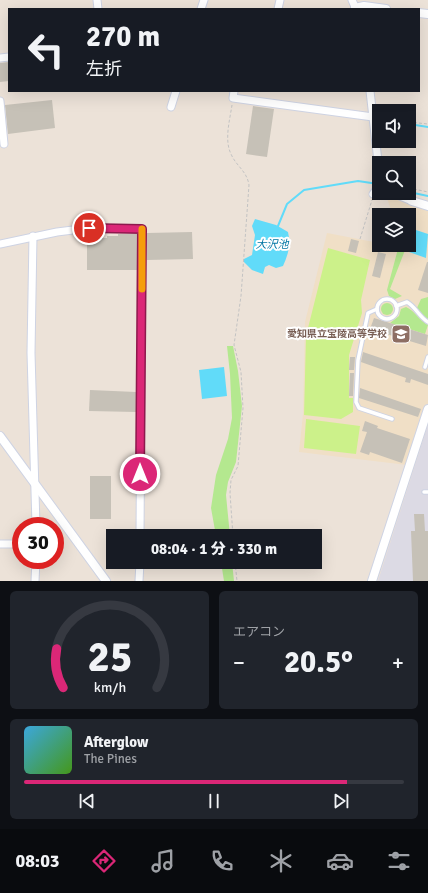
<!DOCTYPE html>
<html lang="ja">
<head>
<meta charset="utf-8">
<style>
	:root { --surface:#171b24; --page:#20242c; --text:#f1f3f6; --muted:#9ea1a6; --line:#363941; --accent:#db2777 }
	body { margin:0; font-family:Signika,"Noto Sans JP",sans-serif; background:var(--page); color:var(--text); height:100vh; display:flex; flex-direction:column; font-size:15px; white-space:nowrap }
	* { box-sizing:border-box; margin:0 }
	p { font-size:13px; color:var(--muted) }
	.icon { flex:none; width:22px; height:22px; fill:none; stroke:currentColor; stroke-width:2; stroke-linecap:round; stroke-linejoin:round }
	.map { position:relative; height:581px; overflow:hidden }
	.sheet { display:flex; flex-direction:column; gap:10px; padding:10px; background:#0d0f14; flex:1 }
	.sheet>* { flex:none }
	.hud { position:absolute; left:8px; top:8px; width:412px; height:84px; border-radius:0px; box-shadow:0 4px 16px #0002; background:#171b24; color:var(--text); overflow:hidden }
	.controls { position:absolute; left:372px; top:104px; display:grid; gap:8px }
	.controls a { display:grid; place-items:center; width:44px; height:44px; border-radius:0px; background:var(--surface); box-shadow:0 4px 16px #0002; font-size:20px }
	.speed { position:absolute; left:12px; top:517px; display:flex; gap:8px; font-size:20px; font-weight:700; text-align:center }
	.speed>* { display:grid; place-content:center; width:52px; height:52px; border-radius:50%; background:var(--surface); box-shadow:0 4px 16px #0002; line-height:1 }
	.speed .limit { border:6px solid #d22; background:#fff; color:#111 }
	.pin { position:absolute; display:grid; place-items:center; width:34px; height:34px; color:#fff; margin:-17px; border:2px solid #fff; border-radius:50%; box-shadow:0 1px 4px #0007 }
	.me { position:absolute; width:44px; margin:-22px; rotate:0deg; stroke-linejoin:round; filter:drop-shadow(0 0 3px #0008) }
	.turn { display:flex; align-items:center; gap:14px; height:84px; padding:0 12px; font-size:18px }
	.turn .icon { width:52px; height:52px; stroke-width:2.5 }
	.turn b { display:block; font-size:28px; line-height:34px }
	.big { font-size:30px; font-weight:800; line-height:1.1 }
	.sheet .tile { flex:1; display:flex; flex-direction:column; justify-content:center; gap:6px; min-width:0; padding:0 14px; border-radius:6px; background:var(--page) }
	.sheet .dial { align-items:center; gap:0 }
	.dial svg { height:104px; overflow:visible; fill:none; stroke:var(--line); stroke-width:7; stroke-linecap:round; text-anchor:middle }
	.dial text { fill:var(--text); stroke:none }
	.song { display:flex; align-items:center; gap:12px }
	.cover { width:48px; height:48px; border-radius:6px; background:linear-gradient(135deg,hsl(200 70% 55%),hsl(100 70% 35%)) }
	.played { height:4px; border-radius:2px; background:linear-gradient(90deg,var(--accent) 85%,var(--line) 85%) }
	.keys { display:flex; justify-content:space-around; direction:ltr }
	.heat { display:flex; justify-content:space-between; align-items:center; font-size:22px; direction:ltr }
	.sheet .tiles { flex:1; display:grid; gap:10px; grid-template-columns:1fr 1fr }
	.tile:last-child { grid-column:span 2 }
	.trip { position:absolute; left:106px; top:529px; width:216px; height:40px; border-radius:0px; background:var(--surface); box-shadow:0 4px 16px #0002; font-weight:800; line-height:40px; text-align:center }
	.tabs { display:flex; height:64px; justify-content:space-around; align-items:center; background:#090b0e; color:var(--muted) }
	.tabs .icon { width:28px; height:28px }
	.tabs .current { color:var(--accent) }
	.tabs b { font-size:18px; color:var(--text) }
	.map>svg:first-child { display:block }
	.industrial { fill:#dcdae4 }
	.education { fill:#f0dfc6 }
	.green { fill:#b4e88f }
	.pitch { fill:#ccf18a }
	.water { fill:#61dbf9 }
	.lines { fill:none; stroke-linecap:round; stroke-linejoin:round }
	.stream { stroke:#61dbf9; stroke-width:2 }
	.building { fill:#c6c1b7 }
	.service-casing { stroke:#ced3e3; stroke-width:5.5 }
	.minor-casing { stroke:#ced3e3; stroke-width:9 }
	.tertiary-casing { stroke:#ced3e3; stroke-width:10 }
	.path { stroke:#c3c3c3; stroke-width:1; stroke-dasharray:3 2; stroke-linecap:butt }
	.service { stroke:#fff; stroke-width:3.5 }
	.minor { stroke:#fff; stroke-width:7 }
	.tertiary { stroke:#fff; stroke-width:8 }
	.route-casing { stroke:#8e194d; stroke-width:10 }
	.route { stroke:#db2777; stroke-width:7 }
	.slow { stroke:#f59e0b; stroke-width:7 }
	.labels { text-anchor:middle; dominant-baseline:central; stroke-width:4; stroke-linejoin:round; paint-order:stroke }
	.education-label { font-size:10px; font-weight:bold; fill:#785e54; stroke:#fff; text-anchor:end }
	.water-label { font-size:11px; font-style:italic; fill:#0276a3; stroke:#fff }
</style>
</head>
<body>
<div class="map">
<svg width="428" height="581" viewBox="0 0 428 581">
	<rect width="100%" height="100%" fill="#ece2d8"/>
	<polygon class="industrial" points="428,425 428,581 378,581"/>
	<polygon class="education" points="385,193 391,193 428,208 428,403 407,465 299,452 303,414 305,322 327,233 379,243 379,245 409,245 409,215 393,215"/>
	<g class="green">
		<polygon points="399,245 407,245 390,289 402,296 395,299 389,296 387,290"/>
		<polygon points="428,297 428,319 423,317 417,308 421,299"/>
		<circle cx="387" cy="309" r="6"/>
		<path d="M406,307C415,311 419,320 428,325L425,334L390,323L399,316L401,309Z"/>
		<polygon points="227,346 233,346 238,371 242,406 236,462 228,482 226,495 230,536 216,536 211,508 216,475 228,439 232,418 230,374"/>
		<polygon points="221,562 232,562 234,581 224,581"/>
	</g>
	<g class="pitch">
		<polygon points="328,248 370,260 361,300 362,313 349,355 349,398 353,398 353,412 341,419 304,415 306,336"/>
		<polygon points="306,419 360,426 356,454 304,448"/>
	</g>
	<g class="water">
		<path d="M255,219L276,225L288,232C291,245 288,255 283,266L276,268L269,265L265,267L263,274L252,270L243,261L244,259L252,255L255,235L252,226Z"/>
		<polygon points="416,230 428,234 426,258 409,252"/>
		<polygon points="224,367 227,396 202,399 199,370"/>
	</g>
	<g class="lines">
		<g class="stream">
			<polyline points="409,124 428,127"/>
			<polyline points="409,192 428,196"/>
			<polyline points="278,226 287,204 304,190 358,181 378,184"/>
		</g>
	</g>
	<g class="building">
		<polygon points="9,62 9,81 0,82 0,63"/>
		<polygon points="52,100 55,128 8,134 5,105"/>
		<polygon points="253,106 274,109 267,157 246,154"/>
		<polygon points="192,232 193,259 147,260 147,233"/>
		<polygon points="118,234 137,234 137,270 87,270 87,238 107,238 107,236 118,236"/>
		<polygon points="351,239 359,241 356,253 348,251"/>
		<polygon points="378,252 386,254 380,278 372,276"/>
		<polygon points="427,262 428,262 428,293 418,290"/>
		<polygon points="374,318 428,335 426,346 370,329"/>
		<polygon points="363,352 428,374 428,385 411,379 410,383 405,382 406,378 361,362"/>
		<polygon points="350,357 355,357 354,370 349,370"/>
		<polygon points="350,373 354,373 353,396 349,396"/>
		<polygon points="360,388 421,409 418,417 359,398"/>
		<polygon points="90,390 136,392 136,412 89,411"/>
		<polygon points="365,421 378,426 377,428 410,439 402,463 370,452 369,455 360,452 367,432 362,431"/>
		<rect x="90" y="476" width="21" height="43"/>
		<polygon points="414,514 424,514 425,531 428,531 428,581 413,581 411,531 415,531"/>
	</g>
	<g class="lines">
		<g class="service-casing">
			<g id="service">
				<circle cx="387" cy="309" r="10"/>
				<path d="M396,306L407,302C416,307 419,317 428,322"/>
				<polyline points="377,309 368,313 358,360 356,402 359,408 392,419"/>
				<polyline points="425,367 428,357"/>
				<polyline points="424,492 428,492"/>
			</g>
		</g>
		<g class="minor-casing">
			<g id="minor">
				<polyline points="97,0 98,9"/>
				<polyline points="352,0 356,9"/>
				<polyline points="201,9 204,0"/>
				<polyline points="278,9 280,0"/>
				<polyline points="0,58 9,57"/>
				<polyline points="234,91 233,98 373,117"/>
				<polyline points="370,91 379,170"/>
				<polyline points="0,101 4,144"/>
				<polyline points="171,107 176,91"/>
				<polyline points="393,193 412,201"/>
				<polyline points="373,194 379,186"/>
				<polyline points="33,236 31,353 36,526"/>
				<polyline points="0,244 57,232 89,228 142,229 140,536"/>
				<polyline points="0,544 21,544"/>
				<polyline points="35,581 36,560"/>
				<polyline points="139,581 140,562"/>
			</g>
		</g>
		<g class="tertiary-casing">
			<g id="tertiary">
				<polyline points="355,8 364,6 386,9"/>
				<polyline points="419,13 428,14"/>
				<polyline points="412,201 428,206"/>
				<polyline points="0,436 106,581"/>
				<polyline points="372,581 428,409"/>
			</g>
		</g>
		<g class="path">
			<path d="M232,105C230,119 224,140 231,154C236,166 247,171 249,185L241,296L234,345L241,372L243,408L238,466L231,480L230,493L233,536"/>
			<polyline points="409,122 428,124"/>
			<polyline points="409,188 428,192"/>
			<polyline points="360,239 372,200"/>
			<polyline points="235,562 237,581"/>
		</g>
		<use href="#service" class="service"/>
		<use href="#minor" class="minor"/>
		<use href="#tertiary" class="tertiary"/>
	</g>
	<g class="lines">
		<g class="route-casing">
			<polyline id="route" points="89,228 142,229 140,474"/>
		</g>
		<use href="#route" class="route"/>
		<polyline class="slow" points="142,289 142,229"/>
	</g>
	<defs>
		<g id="school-square" transform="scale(1)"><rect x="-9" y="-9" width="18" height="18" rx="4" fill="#8d6e63" stroke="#fff"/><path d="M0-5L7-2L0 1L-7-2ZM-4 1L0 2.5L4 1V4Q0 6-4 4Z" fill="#fff"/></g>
	</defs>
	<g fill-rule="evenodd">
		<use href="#school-square" x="401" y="334"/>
	</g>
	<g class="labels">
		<g class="education-label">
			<text x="387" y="334">愛知県立宝陵高等学校</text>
		</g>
		<g class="water-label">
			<text x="272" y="244">大沢池</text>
		</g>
	</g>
</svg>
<div class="controls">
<a><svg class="icon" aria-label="sound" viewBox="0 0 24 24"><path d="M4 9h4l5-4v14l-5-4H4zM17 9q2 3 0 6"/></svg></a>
<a><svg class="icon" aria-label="search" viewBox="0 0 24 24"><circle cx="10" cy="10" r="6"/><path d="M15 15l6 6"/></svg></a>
<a><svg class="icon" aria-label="layers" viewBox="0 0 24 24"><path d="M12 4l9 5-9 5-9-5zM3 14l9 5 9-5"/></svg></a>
</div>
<div class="speed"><div class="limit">30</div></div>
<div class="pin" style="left:89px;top:228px;background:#d93025"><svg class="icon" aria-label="arrive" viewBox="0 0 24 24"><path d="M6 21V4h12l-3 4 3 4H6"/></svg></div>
<svg class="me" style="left:140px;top:474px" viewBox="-20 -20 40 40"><circle r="17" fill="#db2777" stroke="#fff" stroke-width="3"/><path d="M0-11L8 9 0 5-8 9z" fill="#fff"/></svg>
<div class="trip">08:04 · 1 分 · 330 m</div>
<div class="hud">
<div class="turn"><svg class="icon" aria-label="left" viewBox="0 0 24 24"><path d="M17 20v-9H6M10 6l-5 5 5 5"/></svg><div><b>270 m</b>左折</div></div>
</div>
</div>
<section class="sheet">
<div class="tiles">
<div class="tile dial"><svg viewBox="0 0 100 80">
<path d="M14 69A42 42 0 1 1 86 69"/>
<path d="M14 69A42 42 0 0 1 9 39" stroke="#db2777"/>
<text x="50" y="56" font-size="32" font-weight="700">25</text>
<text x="50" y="72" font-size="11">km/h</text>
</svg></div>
<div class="tile"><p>エアコン</p>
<div class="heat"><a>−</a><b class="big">20.5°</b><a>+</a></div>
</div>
<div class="tile">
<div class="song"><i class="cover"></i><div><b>Afterglow</b><p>The Pines</p></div></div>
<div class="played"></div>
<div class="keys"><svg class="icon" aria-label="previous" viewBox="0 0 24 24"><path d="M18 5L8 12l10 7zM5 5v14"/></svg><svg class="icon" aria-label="pause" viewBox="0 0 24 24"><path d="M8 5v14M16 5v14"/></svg><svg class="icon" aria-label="next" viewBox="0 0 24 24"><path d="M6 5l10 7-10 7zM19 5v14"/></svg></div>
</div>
</div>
</section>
<nav class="tabs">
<b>08:03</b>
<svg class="icon current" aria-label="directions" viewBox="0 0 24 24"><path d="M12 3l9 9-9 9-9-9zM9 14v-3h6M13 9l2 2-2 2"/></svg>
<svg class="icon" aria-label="music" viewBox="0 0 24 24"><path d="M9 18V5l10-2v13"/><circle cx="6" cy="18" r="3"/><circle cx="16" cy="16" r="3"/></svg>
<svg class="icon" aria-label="phone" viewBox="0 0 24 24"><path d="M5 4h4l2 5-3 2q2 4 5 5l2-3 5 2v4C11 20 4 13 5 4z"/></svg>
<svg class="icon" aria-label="climate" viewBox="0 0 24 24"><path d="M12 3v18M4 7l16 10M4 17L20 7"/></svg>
<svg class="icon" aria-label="car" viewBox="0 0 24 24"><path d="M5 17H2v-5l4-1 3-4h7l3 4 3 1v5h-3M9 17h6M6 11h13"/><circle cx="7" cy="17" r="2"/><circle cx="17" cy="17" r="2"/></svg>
<svg class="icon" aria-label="filters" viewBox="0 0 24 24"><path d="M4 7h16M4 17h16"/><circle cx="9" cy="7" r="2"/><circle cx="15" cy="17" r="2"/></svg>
</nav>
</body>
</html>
